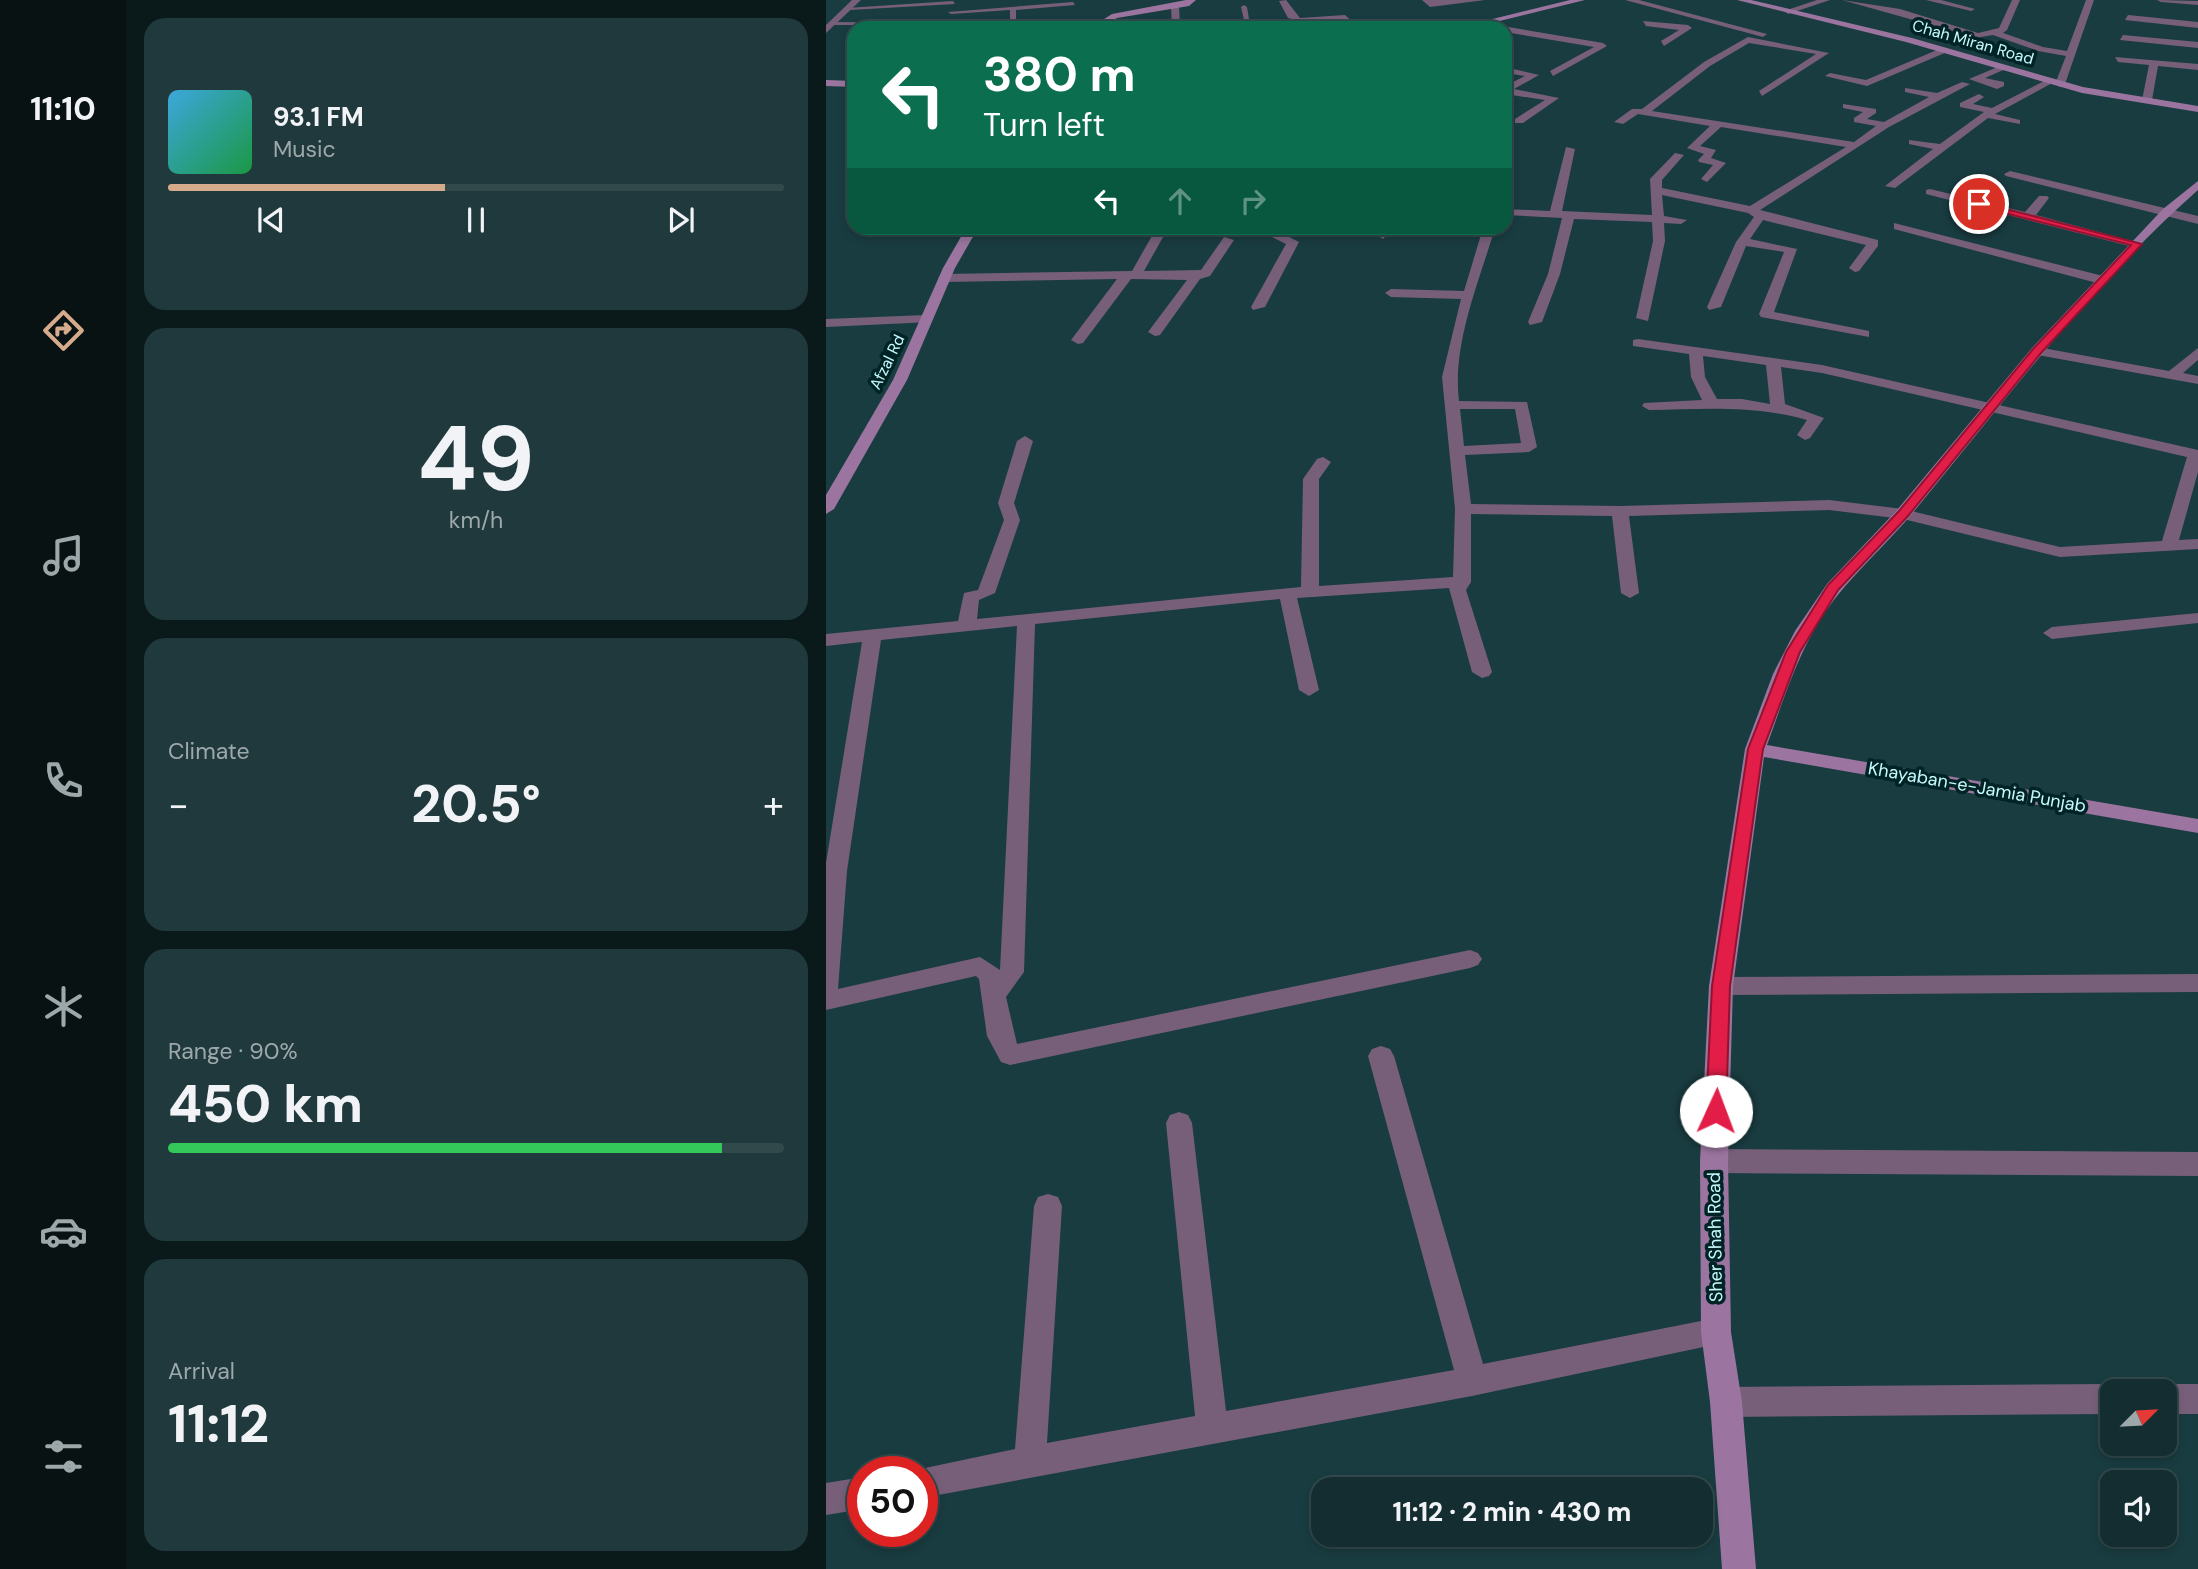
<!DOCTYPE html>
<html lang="en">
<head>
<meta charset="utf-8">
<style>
	:root { --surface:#132d30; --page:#20393c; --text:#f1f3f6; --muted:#9da8ab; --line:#32494c; --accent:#d6ab8b }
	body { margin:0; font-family:"DM Sans",sans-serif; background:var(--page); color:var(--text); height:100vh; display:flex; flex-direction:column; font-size:26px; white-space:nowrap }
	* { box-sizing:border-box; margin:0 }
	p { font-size:23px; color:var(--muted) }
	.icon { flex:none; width:38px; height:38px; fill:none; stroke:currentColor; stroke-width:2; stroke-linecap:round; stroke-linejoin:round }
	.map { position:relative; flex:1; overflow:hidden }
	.drawer { display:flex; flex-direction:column; gap:18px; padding:18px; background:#0a191a; width:700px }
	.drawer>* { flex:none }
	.top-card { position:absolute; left:21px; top:21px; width:665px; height:214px; border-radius:21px; box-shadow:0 4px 10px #0003,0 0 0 2px var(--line); background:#0b6e4f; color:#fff; overflow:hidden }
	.needle { width:46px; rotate:66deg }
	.tools { position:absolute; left:1274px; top:1379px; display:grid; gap:14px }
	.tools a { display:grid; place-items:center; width:77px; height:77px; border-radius:14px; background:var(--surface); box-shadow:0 4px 10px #0003,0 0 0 2px var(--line); font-size:35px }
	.speed { position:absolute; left:21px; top:1456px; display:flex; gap:14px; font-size:35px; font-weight:700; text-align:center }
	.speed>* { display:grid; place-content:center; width:91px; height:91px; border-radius:50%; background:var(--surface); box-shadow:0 4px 10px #0003,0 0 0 2px var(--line); line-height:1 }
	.speed .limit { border:10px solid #d22; background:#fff; color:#111 }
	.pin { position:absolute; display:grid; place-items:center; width:60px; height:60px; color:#fff; margin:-30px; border:4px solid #fff; border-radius:50%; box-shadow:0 2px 7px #0007 }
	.me { position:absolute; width:77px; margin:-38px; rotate:2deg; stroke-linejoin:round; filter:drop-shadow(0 0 5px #0008) }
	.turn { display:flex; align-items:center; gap:24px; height:147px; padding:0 21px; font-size:32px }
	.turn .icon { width:91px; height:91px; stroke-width:2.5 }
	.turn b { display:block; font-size:49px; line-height:60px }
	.lanes { display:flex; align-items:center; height:66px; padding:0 21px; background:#0003; justify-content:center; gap:35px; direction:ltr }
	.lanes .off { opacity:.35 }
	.big { font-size:52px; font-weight:800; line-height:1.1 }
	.drawer .widget { flex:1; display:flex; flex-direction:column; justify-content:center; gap:10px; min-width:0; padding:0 24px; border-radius:21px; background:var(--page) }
	.drawer .dial { align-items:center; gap:0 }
	.dial b { font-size:91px; line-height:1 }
	.song { display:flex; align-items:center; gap:21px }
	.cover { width:84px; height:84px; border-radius:10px; background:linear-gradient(135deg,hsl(200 70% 55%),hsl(140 70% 35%)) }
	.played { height:7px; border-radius:4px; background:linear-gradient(90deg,var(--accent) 45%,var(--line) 45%) }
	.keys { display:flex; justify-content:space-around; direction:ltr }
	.heat { display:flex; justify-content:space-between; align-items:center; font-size:38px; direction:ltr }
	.charge { height:10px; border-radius:5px; background:linear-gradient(90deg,#34c759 90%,var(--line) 0) }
	.trip { position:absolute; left:485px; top:1477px; width:402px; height:70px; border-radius:21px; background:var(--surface); box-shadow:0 4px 10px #0003,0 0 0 2px var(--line); font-weight:800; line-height:70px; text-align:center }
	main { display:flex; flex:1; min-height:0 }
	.tab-bar { display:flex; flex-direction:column; width:126px; justify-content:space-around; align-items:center; background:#081213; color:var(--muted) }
	.tab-bar .icon { width:49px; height:49px }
	.tab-bar .selected { color:var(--accent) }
	.tab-bar b { font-size:32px; color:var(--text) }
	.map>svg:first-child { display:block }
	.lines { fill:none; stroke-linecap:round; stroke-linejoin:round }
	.lane { fill:#775f7a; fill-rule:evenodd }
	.street { fill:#775f7a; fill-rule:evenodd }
	.secondary { fill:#9b759f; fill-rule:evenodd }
	.route { fill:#e11d48; stroke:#92132f; stroke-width:2 }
	.labels { text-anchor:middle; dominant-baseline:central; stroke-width:7; stroke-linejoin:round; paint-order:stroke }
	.far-street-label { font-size:16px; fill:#c6f9fd; stroke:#002326 }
	.street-label { font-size:18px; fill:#c6f9fd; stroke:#002326 }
</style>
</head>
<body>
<main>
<nav class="tab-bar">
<b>11:10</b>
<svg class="icon selected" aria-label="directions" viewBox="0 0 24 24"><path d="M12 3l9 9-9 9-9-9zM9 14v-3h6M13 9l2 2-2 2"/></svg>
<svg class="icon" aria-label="music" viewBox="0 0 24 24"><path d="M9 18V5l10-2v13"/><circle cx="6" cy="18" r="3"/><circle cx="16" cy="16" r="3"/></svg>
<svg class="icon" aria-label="phone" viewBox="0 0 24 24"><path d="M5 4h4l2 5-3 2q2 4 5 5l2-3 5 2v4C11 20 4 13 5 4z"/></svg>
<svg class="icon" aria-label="climate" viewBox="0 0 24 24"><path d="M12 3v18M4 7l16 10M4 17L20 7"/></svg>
<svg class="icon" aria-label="car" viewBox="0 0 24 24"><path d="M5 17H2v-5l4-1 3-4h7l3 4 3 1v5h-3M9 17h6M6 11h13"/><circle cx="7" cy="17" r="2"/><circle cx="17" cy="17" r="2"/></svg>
<svg class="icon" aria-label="filters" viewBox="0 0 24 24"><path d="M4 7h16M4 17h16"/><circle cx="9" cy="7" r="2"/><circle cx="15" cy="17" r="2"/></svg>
</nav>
<section class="drawer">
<div class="widget">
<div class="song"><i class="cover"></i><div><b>93.1 FM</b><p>Music</p></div></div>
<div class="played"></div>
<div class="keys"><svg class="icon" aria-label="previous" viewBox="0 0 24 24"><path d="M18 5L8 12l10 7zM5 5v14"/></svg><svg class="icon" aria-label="pause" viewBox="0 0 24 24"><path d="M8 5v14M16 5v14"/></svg><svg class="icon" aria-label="next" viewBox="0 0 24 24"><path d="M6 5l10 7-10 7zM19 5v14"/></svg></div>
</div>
<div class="widget dial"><b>49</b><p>km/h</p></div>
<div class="widget"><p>Climate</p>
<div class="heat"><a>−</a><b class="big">20.5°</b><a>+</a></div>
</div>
<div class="widget"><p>Range · 90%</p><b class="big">450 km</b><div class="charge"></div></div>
<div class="widget"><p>Arrival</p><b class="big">11:12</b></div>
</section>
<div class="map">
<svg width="1372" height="1569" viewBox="0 0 1372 1569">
	<rect width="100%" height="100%" fill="#193c40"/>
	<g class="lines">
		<g class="lane">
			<polygon points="127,1 129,4 24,10 21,8"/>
			<polygon points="247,2 249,5 190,10 190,28 184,28 184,10 125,14 122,12"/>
			<polygon points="418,5 421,7 424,25 419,24 415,7"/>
			<polygon points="5,22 118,23 121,25 7,25"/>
		</g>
		<g class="street">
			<polygon points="26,0 35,0 0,33 0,25"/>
			<polygon points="460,0 474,18 519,15 533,28 524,28 517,21 346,27 345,7 349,5 353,7 354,24 466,19 462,18 453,1"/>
			<polygon points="596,0 659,0 604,7"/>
			<polygon points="799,0 813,0 941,34 937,37"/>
			<polygon points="991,0 1004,0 962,14 958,11"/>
			<polygon points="1016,0 1074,9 1152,33 1173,28 1186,0 1194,0 1181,30 1177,33 1217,47 1241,51 1260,0 1268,0 1239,84 1234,87 1229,84 1240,56 1212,51 1167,35 1136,40 1136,36 1141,35"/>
			<polygon points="1100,0 1115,0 1149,9 1145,11"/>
			<polygon points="1331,0 1372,1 1372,5 1335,2"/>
			<polygon points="1302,15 1372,22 1372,28 1299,20"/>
			<polygon points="647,21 777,43 781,46 727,76 724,71 768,47 679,32 679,28 644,26"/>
			<polygon points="817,21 862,25 866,28 838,46 835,41 853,30 820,26"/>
			<polygon points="1297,35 1372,42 1372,48 1294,40"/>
			<polygon points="922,37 1003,53 936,96 933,91 990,54 923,43 884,66 826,111 1028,142 1050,126 1028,122 1028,118 1037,112 1017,108 1017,104 1050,109 1050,113 1041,119 1058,122 1103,97 1079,92 1079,88 1111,93 1136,82 1144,84 1063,127 934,210 1052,240 1052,246 1033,271 1029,272 1023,268 1040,245 937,220 924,239 971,249 948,312 1043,331 1043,337 935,317 933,314 958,252 920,246 895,307 883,310 881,307 910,242 928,217 922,213 836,195 838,216 861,220 855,224 838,223 839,241 822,321 810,318 827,241 826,222 748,219 734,274 716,322 704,325 702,322 722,274 736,218 679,215 679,209 724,211 740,147 749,149 736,211 826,215 824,179 849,153 858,155 836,180 836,188 924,206 1020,147 895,127 874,146 890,150 885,158 900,163 881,182 875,179 887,165 873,162 872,160 878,154 861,148 884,126 812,114 797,124 788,122 806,109 816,109 878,62"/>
			<polygon points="1118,47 1121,52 1041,86 999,76 1004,73 1040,80"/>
			<polygon points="1289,57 1372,64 1372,70 1332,66 1326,100 1321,103 1316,100 1323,65 1292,62"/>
			<polygon points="1174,66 1182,68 1159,78 1178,82 1178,86 1171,89 1143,79"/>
			<polygon points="679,67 713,75 688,89 733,98 697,123 689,123 689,119 719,100 679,94 679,86 699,76 679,73"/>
			<polygon points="1222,79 1230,81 1169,114 1194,120 1194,124 1162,118 1069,188 1059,186 1107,149 1083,144 1083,140 1114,144 1158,112 1134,107 1134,103 1153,94 1158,97 1147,104 1166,108"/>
			<polygon points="1184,171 1372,216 1372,224 1180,176 1178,174"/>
			<polygon points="1104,189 1199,212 1213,196 1221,196 1223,198 1210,215 1317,244 1311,248 1100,194 1100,190"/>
			<polygon points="1068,223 1281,277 1282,280 1271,283 1068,229"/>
			<polygon points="218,228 339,228 341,230 318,271 375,270 398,237 408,240 384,276 374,279 334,335 329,336 322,332 361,280 305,279 257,343 252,344 245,340 291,279 118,282 112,278 118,274 306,271 327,234 223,233"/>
			<polygon points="452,228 464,228 459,235 473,242 439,307 427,310 425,307 460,244 446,237"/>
			<polygon points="555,228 567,228 557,239 551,235"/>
			<path d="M657,228H669C653,282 626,344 633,401L701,402L711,447L703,452L639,455L645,504L794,506L1003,500L1077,509L1234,547L1336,541L1361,457L996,373L955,367L959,404L998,418L984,438L979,440L971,435L981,420C929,405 877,409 823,410L816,406L818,403L876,400L865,377L863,354L807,346V340L812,339L996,365L1372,450V472L1353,540L1372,539V549L1234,557L1077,519L1003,510L803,516L813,593L804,598L795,593L786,516L645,514V582L640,590L666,672L663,676L656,678L646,672L623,588L471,598L493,690L483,696L473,690L454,599L209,624L198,972L180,997L191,1044L644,950L652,953L656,959L652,965L644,968L184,1065L175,1062L161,1036L153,979L150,976L0,1010V863L36,642L0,646V634L132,621L138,593L152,590L178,520L172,503L191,441L199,436L207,441L188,503L194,520L169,593L153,600L151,619L475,587L477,479L491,459L497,457L505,462L493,479V586L627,577L629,509L616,377L635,299L565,297L559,293L565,289L638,291ZM877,356L940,365L944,404L916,399H891L879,377ZM634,409H689L695,443L638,446ZM191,626L174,970L154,957L12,989L21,871L55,640Z"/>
			<polygon points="100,315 107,319 105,322 0,327 0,319"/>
			<polygon points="1211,347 1343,371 1372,348 1372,360 1357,373 1372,376 1372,384 1206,354 1206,348"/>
			<polygon points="1372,613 1372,623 1226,639 1217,633 1226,627"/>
			<polygon points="1372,974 1372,992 895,995 886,993 883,986 886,979 895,977"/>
			<polygon points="555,1046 564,1049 568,1056 657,1364 890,1318 901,1322 905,1332 901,1342 646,1396 96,1498 96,1472 85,1471 189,1449 208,1206 212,1197 222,1194 232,1197 236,1206 221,1443 369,1416 340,1123 344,1115 353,1112 362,1115 366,1123 400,1411 628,1370 542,1056 546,1049"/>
			<polygon points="888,1149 1372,1152 1372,1176 888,1173 878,1169 874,1161 878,1153"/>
			<polygon points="1286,1384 1298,1391 1286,1391 1286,1414 900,1417 889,1413 884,1402 889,1391 900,1387"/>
			<polygon points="1339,1384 1372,1384 1372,1414 1339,1414 1339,1391 1327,1391"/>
			<polygon points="37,1477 37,1509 0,1515 0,1483"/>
		</g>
		<g class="secondary">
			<polygon points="360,0 370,0 363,6 291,18 274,28 264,28 286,14"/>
			<polygon points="744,0 759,0 645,28 630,28"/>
			<polygon points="911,0 925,0 1086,38 1257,87 1372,106 1372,112 1256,93 1080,42"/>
			<polygon points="0,80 28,81 28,87 0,86"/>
			<path d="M1372,181V190C1264,285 1177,404 1085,515C1052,554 1012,586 987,632C967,668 955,707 941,745L1372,819V833L938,757L907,986L902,1161L905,1332L916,1402L930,1569H896L884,1402L875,1332L874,1161L883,986L919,749L947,674L969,631L1001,584L1071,510L1206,348L1337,209Z"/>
			<polygon points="140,228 152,228 129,268 81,380 8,509 0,514 0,495 67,380 117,268"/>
		</g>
	</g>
	<polygon class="route" points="1153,202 1316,244 1215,353 1082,516 1012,590 974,652 937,749 904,986 900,1111 897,1117 883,1117 880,1111 886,986 922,749 960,652 1002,585 1073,511 1207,349 1305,245 1150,206"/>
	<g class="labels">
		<g class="far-street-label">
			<text transform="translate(1147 42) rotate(16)">Chah Miran Road</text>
			<text transform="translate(61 362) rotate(-64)">Afzal Rd</text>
		</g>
		<g class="street-label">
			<text transform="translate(1151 787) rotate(10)">Khayaban-e-Jamia Punjab</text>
			<text transform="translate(889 1237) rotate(-91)">Sher Shah Road</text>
		</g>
	</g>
</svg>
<div class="tools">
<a><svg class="needle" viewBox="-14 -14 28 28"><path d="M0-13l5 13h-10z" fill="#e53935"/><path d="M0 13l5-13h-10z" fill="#9da8ab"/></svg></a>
<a><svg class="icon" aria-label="sound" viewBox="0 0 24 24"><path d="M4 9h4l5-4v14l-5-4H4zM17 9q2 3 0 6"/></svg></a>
</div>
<div class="speed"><div class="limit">50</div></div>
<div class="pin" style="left:1153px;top:204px;background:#d93025"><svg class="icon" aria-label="arrive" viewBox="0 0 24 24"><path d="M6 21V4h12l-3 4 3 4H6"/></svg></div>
<svg class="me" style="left:890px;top:1111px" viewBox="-20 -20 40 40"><circle r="19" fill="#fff"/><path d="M0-13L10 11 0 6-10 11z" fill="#e11d48"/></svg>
<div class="trip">11:12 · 2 min · 430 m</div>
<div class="top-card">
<div class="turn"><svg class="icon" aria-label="left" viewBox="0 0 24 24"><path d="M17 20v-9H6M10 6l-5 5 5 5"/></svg><div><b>380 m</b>Turn left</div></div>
<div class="lanes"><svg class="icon" aria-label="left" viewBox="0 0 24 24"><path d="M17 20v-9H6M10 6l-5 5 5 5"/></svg><svg class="icon off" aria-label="ahead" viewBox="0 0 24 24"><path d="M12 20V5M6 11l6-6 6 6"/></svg><svg class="icon off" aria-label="right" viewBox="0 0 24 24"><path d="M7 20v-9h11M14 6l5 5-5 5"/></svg></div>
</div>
</div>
</main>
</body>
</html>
